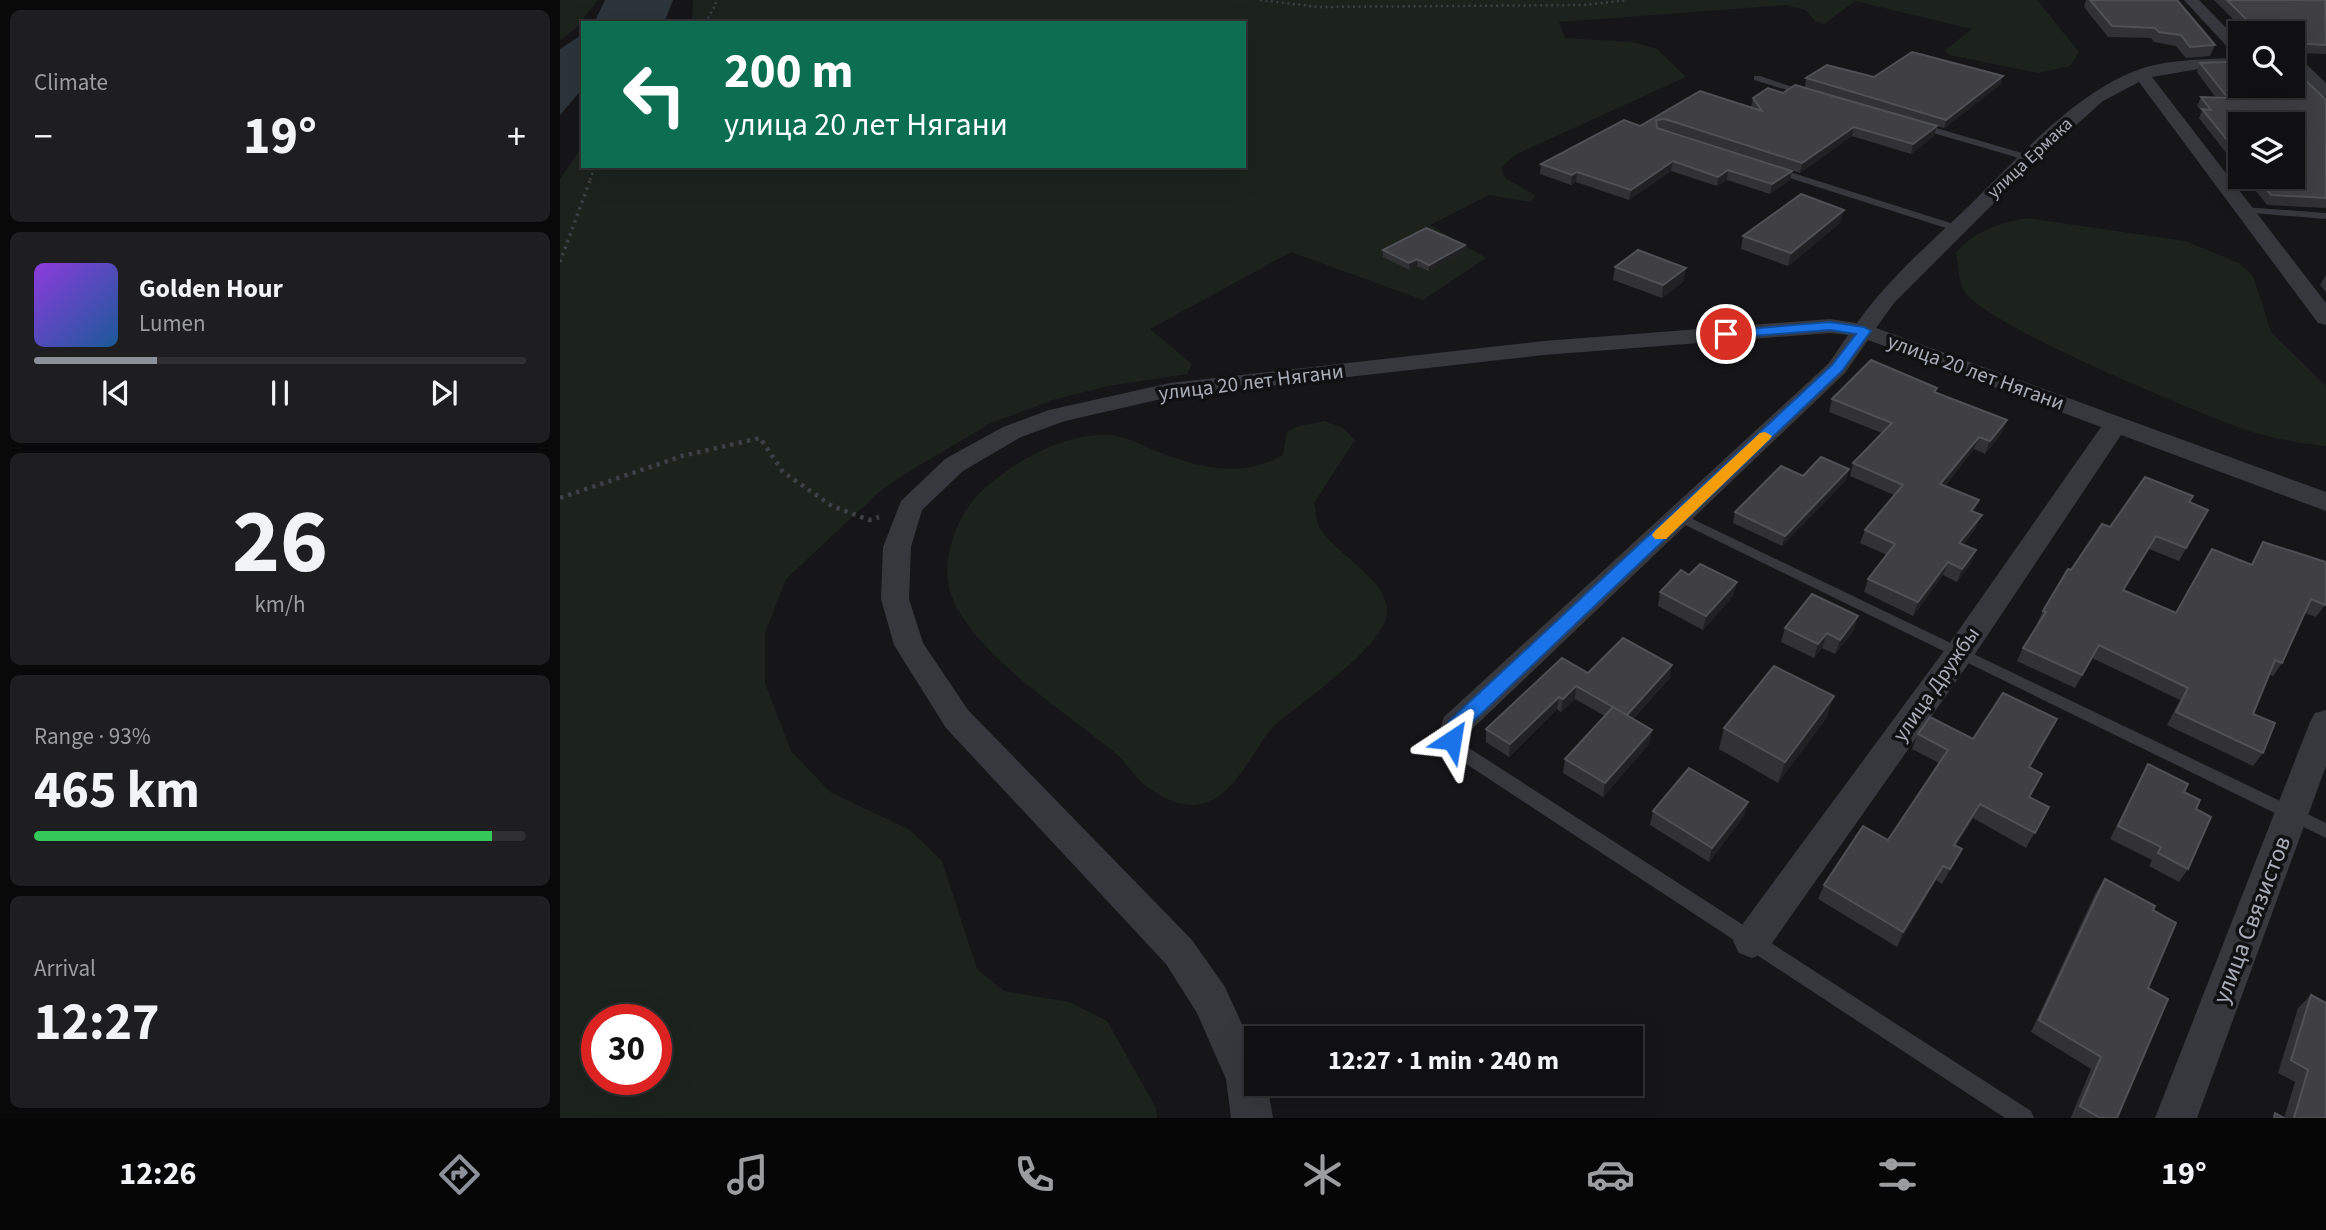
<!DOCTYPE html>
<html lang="en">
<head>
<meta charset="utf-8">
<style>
	:root { --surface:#101012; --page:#1e1e20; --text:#f1f3f6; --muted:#9c9d9f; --line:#303032; --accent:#8c9099 }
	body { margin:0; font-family:"Source Sans 3",sans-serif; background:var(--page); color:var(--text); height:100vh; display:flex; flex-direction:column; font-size:26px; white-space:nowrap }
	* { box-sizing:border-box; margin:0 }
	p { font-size:23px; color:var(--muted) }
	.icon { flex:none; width:38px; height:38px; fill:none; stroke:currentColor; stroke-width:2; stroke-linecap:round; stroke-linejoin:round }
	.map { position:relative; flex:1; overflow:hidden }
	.drawer { display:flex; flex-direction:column; gap:10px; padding:10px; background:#09090a; width:560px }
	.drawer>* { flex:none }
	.top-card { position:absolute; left:21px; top:21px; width:665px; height:147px; border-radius:0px; box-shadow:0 7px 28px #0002,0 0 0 2px var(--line); background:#0b6e4f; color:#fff; overflow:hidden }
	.tools { position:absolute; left:1668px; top:21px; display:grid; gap:14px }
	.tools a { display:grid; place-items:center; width:77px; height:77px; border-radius:0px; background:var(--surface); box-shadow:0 7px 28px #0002,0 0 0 2px var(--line); font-size:35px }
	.speed { position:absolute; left:21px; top:1004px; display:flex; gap:14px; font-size:35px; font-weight:700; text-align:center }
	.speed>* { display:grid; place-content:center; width:91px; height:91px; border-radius:50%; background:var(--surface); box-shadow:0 7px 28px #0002,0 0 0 2px var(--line); line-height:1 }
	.speed .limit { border:10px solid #d22; background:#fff; color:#111 }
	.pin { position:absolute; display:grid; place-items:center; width:60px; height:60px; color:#fff; margin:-30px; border:4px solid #fff; border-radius:50%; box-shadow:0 2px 7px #0007 }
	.me { position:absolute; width:77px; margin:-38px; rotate:33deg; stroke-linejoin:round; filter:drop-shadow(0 0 5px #0008) }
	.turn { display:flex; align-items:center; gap:24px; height:147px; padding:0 28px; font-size:32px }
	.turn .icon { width:91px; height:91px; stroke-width:2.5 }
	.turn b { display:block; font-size:49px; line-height:60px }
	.big { font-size:52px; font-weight:700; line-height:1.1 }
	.drawer .card { flex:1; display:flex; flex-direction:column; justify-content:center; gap:10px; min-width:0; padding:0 24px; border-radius:10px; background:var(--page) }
	.drawer .dial { align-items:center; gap:0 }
	.dial b { font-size:91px; line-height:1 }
	.song { display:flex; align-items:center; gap:21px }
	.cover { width:84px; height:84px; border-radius:10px; background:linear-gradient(135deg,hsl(270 70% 55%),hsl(210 70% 35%)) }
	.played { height:7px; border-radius:4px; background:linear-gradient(90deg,var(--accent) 25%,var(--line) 25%) }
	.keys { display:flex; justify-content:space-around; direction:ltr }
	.heat { display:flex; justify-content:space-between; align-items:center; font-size:38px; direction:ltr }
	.charge { height:10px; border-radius:5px; background:linear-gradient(90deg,#34c759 93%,var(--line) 0) }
	.trip { position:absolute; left:684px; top:1026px; width:399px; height:70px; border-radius:0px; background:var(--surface); box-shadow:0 7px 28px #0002,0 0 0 2px var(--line); font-weight:700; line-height:70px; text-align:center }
	.tab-bar { display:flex; height:112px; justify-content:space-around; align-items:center; background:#060607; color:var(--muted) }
	.tab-bar .icon { width:49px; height:49px }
	.tab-bar .on { color:var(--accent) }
	.tab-bar b { font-size:32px; color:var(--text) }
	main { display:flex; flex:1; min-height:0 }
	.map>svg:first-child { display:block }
	.green { fill:#1c231d; fill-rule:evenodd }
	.water { fill:#2c353c }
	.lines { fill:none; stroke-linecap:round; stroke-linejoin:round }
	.path-far2 { stroke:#3d3f44; stroke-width:2.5; stroke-dasharray:2 3.5; stroke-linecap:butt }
	.path-far1 { stroke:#3d3f44; stroke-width:3.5; stroke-dasharray:2.5 4.5; stroke-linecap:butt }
	.path { stroke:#3d3f44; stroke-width:4.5; stroke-dasharray:3.5 5; stroke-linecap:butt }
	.lane { fill:#37383d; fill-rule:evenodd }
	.street { fill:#37383d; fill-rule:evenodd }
	.wall { fill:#323236 }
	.shaded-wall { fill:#212124 }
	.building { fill:#3f3f44; stroke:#4f5156; stroke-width:2 }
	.route { fill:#1a73e8; stroke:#114b97; stroke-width:2 }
	.slow { fill:#f59e0b }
	.labels { text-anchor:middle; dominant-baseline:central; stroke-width:7; stroke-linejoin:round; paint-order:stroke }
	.far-street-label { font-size:18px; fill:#a8adb8; stroke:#111113 }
	.street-label { font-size:21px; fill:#a8adb8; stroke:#111113 }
	.near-street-label { font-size:24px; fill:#a8adb8; stroke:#111113 }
</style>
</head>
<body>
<main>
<section class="drawer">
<div class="card"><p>Climate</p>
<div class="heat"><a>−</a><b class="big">19°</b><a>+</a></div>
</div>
<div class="card">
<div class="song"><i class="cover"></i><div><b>Golden Hour</b><p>Lumen</p></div></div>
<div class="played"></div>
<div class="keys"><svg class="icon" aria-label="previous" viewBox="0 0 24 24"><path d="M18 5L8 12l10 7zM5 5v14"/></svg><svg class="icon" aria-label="pause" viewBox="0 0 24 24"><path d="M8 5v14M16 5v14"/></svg><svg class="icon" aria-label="next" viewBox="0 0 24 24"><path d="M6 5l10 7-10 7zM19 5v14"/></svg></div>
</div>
<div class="card dial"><b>26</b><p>km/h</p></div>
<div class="card"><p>Range · 93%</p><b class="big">465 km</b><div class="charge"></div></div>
<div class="card"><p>Arrival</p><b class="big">12:27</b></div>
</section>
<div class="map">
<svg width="1766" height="1118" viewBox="0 0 1766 1118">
	<rect width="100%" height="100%" fill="#161618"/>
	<g class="green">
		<polygon points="0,0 38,0 14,30 0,40"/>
		<path d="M133,0H1477L1519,52L1510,66L1478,73L1390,55L1384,51L1412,29L1295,1L1264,24L1255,21L1246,10L1226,5L999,22L1005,38L1073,42L1097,49L1126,77L957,154L941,167L945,178L975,195L971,202L929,195L870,225L926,258L863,300L731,252L590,329L632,364L627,374L548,386L493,400L431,423L338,478L318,493L226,579L205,633V683L231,751L270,792L350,830L382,861L417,969L444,991L509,1002L547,1021L596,1108L597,1118H0V179L23,145V166H684V23H132ZM37,1020H96V1080H37Z"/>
		<path d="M1467,218L1625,241L1679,263L1693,276L1711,332L1766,386V446C1738,443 1709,438 1683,429C1637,412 1420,324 1403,289C1398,280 1399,263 1396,253C1415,230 1438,224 1467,218Z"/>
		<path d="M765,421L783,428L795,440L754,503C756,510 756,521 759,527C774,554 829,579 827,613C826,640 764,686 743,703C733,711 720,719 711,729C693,751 675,794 645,803C625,809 607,800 590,789C576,780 567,762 553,751C506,712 408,651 390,591C380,557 399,510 425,488C456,461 504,433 548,435C566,436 581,445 598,452C641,468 681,479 723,455L727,432L739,426Z"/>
	</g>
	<g class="water">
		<polygon points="45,0 113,0 106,18 101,23 34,23"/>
		<polygon points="23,34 23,88 0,115 0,49"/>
	</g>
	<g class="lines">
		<g class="path-far2">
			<polyline points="700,0 758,7 1024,5 1068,0"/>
			<polyline points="145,23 156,4 154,0"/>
			<polyline points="30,180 35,166"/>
		</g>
		<polyline class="path-far1" points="0,262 31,178"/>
		<polyline class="path" points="0,498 122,456 200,438 223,472 272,506 309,520 319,517"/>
		<g class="lane">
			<polygon points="1194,76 1200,76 1250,93 1243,95 1194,80"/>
			<polygon points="1359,123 1472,156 1474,158 1466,160 1356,128 1355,126"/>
			<polygon points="1214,167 1400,226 1401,228 1392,230 1211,172 1209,170"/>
			<polygon points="1683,207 1766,213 1766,219 1680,212 1678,210"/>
			<polygon points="1120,513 1766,823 1766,838 1115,520 1113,517"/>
			<polygon points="892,734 898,735 906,746 1471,1111 1474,1118 1445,1118 894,756 884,740 886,735"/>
		</g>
		<g class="street">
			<polygon points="1624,0 1639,0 1680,42 1680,56 1674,54"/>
			<path d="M1680,58V68L1639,69L1592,77L1766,303V325L1758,323L1579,82L1543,101L1475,162L1334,303L1316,328L1766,492V511L1561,435L1411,660L1205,953L1192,958L1179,953L1173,941L1179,929L1389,644L1541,427L1308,340L1285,373L910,731L903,749L892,753L881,749L876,740L884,717L1269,363L1288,335L1270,333L984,355L610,397L505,421L461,437L403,471L362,510L351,547L349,599L363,643L408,710L632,940L665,987L696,1055V1083H707L713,1118H671L666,1079L637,1013L606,964L386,728L334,645L321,599L323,547L341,501L385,459L443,427L489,410L610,383L984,341L1270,319L1297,323C1329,278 1371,242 1411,204C1458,158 1513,95 1575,71C1604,59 1648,59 1680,58Z"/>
			<polygon points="1738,60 1744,62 1766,83 1766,97 1760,96 1732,69 1732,62"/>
			<polygon points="1766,710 1766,766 1637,1118 1595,1118 1750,722 1755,713"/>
		</g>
	</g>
	<g class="wall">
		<polygon points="1526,0 1617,0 1655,45 1650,56 1626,58 1616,46 1594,42 1591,38 1548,37 1524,7"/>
		<polygon points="1654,0 1765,0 1766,54 1732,53 1732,33 1687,33"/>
		<polygon points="1640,63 1671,68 1766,100 1766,208 1707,205 1685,177 1732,177 1680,124 1680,171 1639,118 1642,111 1637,106 1641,97 1656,98 1637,72"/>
		<polygon points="1314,77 1441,84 1384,128 1245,87 1246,78"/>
		<polygon points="1140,91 1191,107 1193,98 1374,136 1351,154 1292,136 1240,173 1104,129 1100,129 1232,171 1230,180 1210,194 1167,180 1157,186 1111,171 1069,200 1016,182 1011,185 980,174 981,164 1080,126"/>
		<polygon points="1281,222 1228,266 1181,249 1183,236"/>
		<polygon points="905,245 905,252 869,271 857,266 850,270 823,257 823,250"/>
		<polygon points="1055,267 1124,281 1102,298 1053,280"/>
		<polygon points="1766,275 1766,292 1760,285"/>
		<polygon points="1377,388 1376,393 1442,433 1425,454 1414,449 1385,486 1415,512 1416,528 1403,545 1411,563 1397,582 1383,575 1353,616 1304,592 1308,579 1327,555 1300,543 1305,530 1334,495 1290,476 1293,463 1322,433 1269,412 1272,399"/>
		<polygon points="1289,469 1286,480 1222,546 1173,523 1175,512 1243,476"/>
		<polygon points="1629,503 1648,510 1619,561 1589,549 1564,591 1616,613 1691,564 1703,542 1765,605 1756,617 1745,613 1722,663 1713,676 1709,674 1693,714 1703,753 1693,766 1607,725 1620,700 1532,658 1515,688 1457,661 1463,648 1479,624 1477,623 1483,611 1511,570 1550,527"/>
		<polygon points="1100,592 1173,596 1143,630 1098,606"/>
		<polygon points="1225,628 1294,630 1275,654 1262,648 1254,658 1221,642"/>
		<polygon points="1028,673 1110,678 1073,719 1092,730 1089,744 1043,797 1003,773 1005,759 1045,716 1015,699 1001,712 997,709 949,757 926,742 926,729"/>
		<polygon points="1267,717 1218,783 1159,749 1164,728"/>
		<polygon points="1497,719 1469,768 1470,797 1489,807 1466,848 1413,818 1396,846 1394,864 1382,884 1376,880 1337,947 1258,899 1264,885 1328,840 1379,763 1352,749 1358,734 1413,739"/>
		<polygon points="1588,764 1624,792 1636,809 1628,869 1619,882 1589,866 1592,860 1550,839 1580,778"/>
		<polygon points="1188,802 1184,816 1149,862 1090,825 1093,811"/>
		<polygon points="1545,879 1593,910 1588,988 1557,1118 1511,1118 1511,1117 1531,1069 1471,1032 1536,892"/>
		<polygon points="1751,995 1766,1118 1724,1118 1735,1082 1718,1073 1738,1008"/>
	</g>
	<g class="shaded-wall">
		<polygon points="1443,76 1441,84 1384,128 1386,120"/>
		<polygon points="1377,126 1374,136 1351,154 1353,144"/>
		<polygon points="1294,127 1292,136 1240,173 1242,163"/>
		<polygon points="1113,161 1111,171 1069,200 1071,190"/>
		<polygon points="1168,170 1167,180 1157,186 1158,177"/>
		<polygon points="1232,171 1230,180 1210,194 1212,184"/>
		<polygon points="1017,172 1016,182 1011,185 1012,175"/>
		<polygon points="1284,210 1281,222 1228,266 1231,253"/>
		<polygon points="905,245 905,252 869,271 869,265"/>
		<polygon points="857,259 857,266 850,270 849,263"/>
		<polygon points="1126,268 1124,281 1102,298 1103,285"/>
		<polygon points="1447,420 1442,433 1425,454 1430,441"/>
		<polygon points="1419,437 1414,449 1376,497 1380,484"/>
		<polygon points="1289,469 1286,480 1222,546 1225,536"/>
		<polygon points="1419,500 1414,513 1411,511"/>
		<polygon points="1422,515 1416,528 1394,556 1399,543"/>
		<polygon points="1596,536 1589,549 1556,603 1563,590"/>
		<polygon points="1416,550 1411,563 1397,582 1402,569"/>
		<polygon points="1388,562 1383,575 1353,616 1358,602"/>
		<polygon points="1177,582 1173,596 1143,630 1146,616"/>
		<polygon points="1298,616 1294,630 1275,654 1280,640"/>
		<polygon points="1267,633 1262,648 1254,658 1258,644"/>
		<polygon points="1112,665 1110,678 1064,728 1066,715"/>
		<polygon points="1016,686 1015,699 1001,712 1003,699"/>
		<polygon points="1274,696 1267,717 1218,783 1225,762"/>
		<polygon points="999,697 997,709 949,757 950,744"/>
		<polygon points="1092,730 1089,744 1043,797 1045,783"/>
		<polygon points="1188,802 1184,816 1149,862 1152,848"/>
		<polygon points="1420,804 1413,818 1387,860 1394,845"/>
		<polygon points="1402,849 1394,864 1382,884 1390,869"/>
		<polygon points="1383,866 1376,880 1337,947 1343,932"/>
	</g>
	<g class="building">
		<polygon points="1530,0 1617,0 1655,45 1630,47 1621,35 1599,32 1595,28 1552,26"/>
		<polygon points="1667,0 1765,0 1766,45 1732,43 1732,33 1700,33"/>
		<polygon points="1352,52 1443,76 1386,120 1246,78 1267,65 1314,77"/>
		<polygon points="1666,62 1671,68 1680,68 1680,86 1732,86 1732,71 1736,71 1766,100 1766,198 1711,195 1696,177 1732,177 1732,124 1680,124 1680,156 1642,109 1651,110 1641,97 1668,98 1640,63"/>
		<polygon points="1235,85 1377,126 1353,144 1294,127 1242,163 1105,119 1096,120 1097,128 1232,171 1212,184 1168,170 1158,177 1113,161 1071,190 1017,172 1012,175 981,164 1064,120 1080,126 1140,91 1202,111 1193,98 1208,88 1223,93"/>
		<polygon points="1241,194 1284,210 1231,253 1183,236"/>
		<polygon points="866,228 905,245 869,265 857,259 849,263 823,250"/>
		<polygon points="1078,250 1126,268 1103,285 1055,267"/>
		<polygon points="1311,360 1377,388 1374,392 1447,420 1430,441 1419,437 1380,484 1419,500 1411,511 1422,515 1399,543 1416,550 1402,569 1388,562 1358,602 1308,579 1335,544 1305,530 1343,485 1293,463 1332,423 1272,399"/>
		<polygon points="1261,457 1289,469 1225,536 1175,512 1221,466 1243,476"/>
		<polygon points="1585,477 1633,496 1629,502 1648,510 1626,548 1596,536 1563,590 1616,613 1652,549 1692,565 1703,542 1766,562 1766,602 1765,605 1751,599 1722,663 1715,660 1693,714 1715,723 1703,753 1616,712 1628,688 1539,645 1522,675 1463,648 1486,612 1483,611 1508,569 1511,570 1542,524 1550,527"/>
		<polygon points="1140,564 1177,582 1146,616 1100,592 1121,570 1129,575"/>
		<polygon points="1252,594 1298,616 1280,640 1267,633 1258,644 1225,628"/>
		<polygon points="1063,638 1112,665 1067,715 1016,686 1003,699 999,697 950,744 926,729 1002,658 1028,673"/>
		<polygon points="1214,666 1274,696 1225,762 1164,728"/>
		<polygon points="1443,693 1497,719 1469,767 1482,774 1469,797 1489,807 1475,833 1420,804 1394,845 1402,849 1390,869 1383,866 1343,932 1264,885 1303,826 1328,840 1388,750 1358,734 1370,717 1413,739"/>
		<polygon points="1053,707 1092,730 1045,783 1005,759"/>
		<polygon points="1588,764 1628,784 1624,792 1640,800 1636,809 1651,817 1628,869 1598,853 1601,847 1558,826"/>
		<polygon points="1129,768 1188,802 1152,848 1093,811"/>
		<polygon points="1545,879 1595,906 1593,910 1616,923 1588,988 1608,999 1557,1118 1540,1118 1520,1106 1541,1057 1479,1020"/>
		<polygon points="1751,995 1766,1003 1766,1118 1734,1118 1748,1070 1731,1060"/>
		<polygon points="1715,1113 1724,1118 1714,1118"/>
	</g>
	<polygon class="route" points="1270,322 1304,327 1311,331 1282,371 904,730 899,745 892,747 886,745 883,740 889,721 1272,365 1296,334 1270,330 1166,338 1162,337 1162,331"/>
	<polygon class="slow" points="1205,432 1212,436 1210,439 1106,539 1095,539 1092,535 1095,531 1200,433"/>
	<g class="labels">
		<g class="far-street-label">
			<text transform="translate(1470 158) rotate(-43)">улица Ермака</text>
		</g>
		<g class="street-label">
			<text transform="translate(1416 372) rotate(20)">улица 20 лет Нягани</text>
			<text transform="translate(691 382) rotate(-7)">улица 20 лет Нягани</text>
			<text transform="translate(1376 684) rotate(-55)">улица Дружбы</text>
		</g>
		<g class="near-street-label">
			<text transform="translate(1692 920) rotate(-69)">улица Связистов</text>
		</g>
	</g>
</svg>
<div class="tools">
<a><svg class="icon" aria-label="search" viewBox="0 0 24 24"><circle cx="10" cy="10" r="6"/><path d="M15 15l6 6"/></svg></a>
<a><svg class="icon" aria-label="layers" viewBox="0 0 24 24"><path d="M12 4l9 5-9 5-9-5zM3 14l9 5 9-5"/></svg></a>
</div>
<div class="speed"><div class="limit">30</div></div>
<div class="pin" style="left:1166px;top:334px;background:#d93025"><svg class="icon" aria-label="arrive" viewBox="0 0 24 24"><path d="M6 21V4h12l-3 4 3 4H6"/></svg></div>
<svg class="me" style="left:892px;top:740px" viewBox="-20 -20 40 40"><path d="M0-17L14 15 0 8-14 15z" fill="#1a73e8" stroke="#fff" stroke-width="4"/></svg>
<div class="trip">12:27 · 1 min · 240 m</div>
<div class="top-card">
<div class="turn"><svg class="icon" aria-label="left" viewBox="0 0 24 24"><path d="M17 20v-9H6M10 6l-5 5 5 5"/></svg><div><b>200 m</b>улица 20 лет Нягани</div></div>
</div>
</div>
</main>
<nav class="tab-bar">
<b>12:26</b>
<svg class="icon on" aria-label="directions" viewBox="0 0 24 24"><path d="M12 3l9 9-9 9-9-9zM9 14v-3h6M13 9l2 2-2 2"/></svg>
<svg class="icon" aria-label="music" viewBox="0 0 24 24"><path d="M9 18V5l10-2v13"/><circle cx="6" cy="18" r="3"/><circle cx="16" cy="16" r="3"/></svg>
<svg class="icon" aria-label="phone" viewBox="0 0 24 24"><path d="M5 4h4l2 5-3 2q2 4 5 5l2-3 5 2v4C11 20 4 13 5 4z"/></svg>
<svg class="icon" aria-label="climate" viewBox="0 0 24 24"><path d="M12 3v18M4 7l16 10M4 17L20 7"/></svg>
<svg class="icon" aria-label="car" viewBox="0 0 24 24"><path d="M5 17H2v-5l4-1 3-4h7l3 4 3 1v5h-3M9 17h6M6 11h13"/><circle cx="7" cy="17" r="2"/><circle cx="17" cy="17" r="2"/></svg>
<svg class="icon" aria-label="filters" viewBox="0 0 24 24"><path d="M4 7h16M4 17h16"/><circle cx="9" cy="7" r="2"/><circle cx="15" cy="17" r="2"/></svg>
<b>19°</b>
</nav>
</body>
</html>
